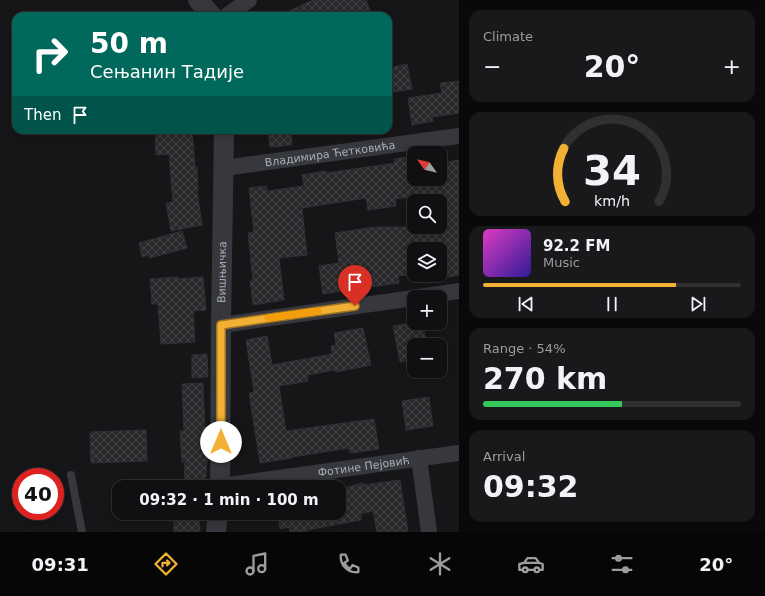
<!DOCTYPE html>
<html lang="en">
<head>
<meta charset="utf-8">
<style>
	:root { --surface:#101012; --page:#19191b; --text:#f1f3f6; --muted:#9c9d9f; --line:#303032; --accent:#f2b134 }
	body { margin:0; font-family:"DejaVu Sans",sans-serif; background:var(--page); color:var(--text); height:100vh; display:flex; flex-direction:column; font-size:15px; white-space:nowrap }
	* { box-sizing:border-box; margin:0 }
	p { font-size:13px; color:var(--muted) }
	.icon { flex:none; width:22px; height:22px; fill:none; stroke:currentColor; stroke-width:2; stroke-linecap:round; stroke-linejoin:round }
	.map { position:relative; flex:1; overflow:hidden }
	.drawer { display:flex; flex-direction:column; gap:10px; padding:10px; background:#09090a; width:306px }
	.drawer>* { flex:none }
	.banner { position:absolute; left:12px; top:12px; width:380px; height:122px; border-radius:12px; box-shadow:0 2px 10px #0003,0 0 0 1px var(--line); background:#00695c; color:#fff; overflow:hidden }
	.needle { width:26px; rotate:304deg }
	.buttons { position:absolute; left:407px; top:146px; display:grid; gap:8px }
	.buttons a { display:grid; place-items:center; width:40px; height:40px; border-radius:8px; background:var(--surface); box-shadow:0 2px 10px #0003,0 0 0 1px var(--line); font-size:20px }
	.speed { position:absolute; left:12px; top:468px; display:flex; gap:8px; font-size:20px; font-weight:700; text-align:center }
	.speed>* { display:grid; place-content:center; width:52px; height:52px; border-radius:50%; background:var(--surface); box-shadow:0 2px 10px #0003,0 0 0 1px var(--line); line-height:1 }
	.speed .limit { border:6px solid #d22; background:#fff; color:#111 }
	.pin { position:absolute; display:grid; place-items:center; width:34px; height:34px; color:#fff; margin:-41px -17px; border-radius:50% 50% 50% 0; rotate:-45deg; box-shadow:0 0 4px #0007 }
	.pin .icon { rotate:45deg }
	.me { position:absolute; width:44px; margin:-22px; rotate:0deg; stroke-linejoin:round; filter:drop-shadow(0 0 3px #0008) }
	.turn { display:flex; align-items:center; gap:14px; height:84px; padding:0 12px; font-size:18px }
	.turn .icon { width:52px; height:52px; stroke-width:2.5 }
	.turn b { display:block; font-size:28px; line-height:34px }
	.then { display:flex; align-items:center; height:38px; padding:0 12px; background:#0003; gap:8px; font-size:15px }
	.big { font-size:30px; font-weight:600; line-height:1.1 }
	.drawer .card { flex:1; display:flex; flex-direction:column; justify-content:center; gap:6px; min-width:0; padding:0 14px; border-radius:12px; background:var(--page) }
	.drawer .dial { align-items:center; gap:0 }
	.dial svg { height:104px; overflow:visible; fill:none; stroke:var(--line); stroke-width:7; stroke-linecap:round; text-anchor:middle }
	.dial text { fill:var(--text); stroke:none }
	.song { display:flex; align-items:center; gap:12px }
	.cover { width:48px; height:48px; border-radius:6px; background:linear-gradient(135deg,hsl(310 70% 55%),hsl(250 70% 35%)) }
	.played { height:4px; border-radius:2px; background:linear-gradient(90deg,var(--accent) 75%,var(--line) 75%) }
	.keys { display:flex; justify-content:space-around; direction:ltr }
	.heat { display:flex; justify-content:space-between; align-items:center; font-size:22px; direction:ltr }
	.charge { height:6px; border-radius:3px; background:linear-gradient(90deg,#34c759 54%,var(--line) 0) }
	.trip { position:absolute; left:112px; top:480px; width:234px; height:40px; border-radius:12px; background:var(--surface); box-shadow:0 2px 10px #0003,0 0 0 1px var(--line); font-weight:600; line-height:40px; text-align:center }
	.dock { display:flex; height:64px; justify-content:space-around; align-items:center; background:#060607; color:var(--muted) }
	.dock .icon { width:28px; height:28px }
	.dock .current { color:var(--accent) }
	.dock b { font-size:18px; color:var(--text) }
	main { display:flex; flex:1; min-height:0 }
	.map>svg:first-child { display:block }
	.building { fill:url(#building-cross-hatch); stroke:#303034 }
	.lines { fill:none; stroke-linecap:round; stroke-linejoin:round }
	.service { stroke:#37383d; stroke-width:8 }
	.minor { stroke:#37383d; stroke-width:16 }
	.tertiary { stroke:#37383d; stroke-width:20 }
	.route-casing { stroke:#9d7322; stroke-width:10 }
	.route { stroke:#f2b134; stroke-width:7 }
	.slow { stroke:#f59e0b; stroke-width:7 }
	.labels { text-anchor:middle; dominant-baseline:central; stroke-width:4; stroke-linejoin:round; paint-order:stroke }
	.street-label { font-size:11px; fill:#a8adb8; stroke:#111113 }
</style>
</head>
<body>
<main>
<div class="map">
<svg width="459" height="532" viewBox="0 0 459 532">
	<defs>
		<pattern id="building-cross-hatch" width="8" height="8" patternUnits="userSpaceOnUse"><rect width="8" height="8" fill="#29292c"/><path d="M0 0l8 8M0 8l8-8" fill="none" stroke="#454548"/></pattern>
	</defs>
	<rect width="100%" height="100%" fill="#161618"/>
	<g class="building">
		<polygon points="313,0 366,0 372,16 278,16"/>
		<polygon points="407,64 412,89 388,93 388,68"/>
		<polygon points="459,81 459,113 432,117 433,121 412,125 408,98 442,93 440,83"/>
		<polygon points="155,130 192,130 195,167 197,167 198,191 197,191 202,225 171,231 166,203 173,202 169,154 156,155"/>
		<polygon points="268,130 291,130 292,145 270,147"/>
		<polygon points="414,156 414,179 440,179 440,163 459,160 459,275 442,278 440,264 440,249 414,249 414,274 398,276 399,283 323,294 319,266 339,263 335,233 374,227 440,227 440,199 438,200 437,193 395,199 396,206 368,210 366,198 302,208 307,255 279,258 284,300 253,305 250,281 253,281 248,233 254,232 249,188 266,186 267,191 304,186 302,175 325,171 326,173 395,163 394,159"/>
		<polygon points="182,231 187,248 149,258 149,255 142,257 139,243"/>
		<polygon points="178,277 178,279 203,277 206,310 193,311 195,342 161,344 158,304 152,304 150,279"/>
		<polygon points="410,323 422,323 427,345 414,345 414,359 400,362 393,326"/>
		<polygon points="363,328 371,365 336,372 335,370 307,375 308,381 279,386 286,431 374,419 379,449 350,453 349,448 292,457 292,458 260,463 249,393 254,392 246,340 267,336 272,365 332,354 331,346 336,345 334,333"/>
		<polygon points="207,354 208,377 192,378 192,355"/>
		<polygon points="203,383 205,430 207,430 208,461 207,461 205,487 184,487 185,462 182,462 180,431 184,431 182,384"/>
		<polygon points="429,397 433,426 406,430 402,401"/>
		<polygon points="146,430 147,461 91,463 90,432"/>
		<polygon points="400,480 408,532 377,532 373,511 361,514 361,520 307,530 307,532 290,532 289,527 280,529 278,513 339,513 339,489 363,483 364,485"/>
		<polygon points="174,513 199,513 200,532 174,532"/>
	</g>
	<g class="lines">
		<polyline class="service" points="71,475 82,532"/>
		<g class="minor">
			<polyline points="226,16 249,0"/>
			<path id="s1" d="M224,168L459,136"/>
			<polyline points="419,297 459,291"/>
			<polyline points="221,325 414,298"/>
			<polyline points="419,458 429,532"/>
			<path id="s2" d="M221,486L459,453"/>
		</g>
		<g class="tertiary">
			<polyline points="198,0 212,16"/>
			<path id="s3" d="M220,487L221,325L224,130"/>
			<polyline points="216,532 218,513"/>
		</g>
	</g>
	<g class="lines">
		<g class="route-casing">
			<polyline id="route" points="221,442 221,325 355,306"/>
		</g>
		<use href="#route" class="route"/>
		<polyline class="slow" points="268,318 318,311"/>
	</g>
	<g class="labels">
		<g class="street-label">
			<text stroke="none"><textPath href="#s1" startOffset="107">Владимира Ћетковића</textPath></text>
			<text stroke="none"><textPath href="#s3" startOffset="215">Вишњичка</textPath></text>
			<text stroke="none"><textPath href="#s2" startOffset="144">Фотине Пејовић</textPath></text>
		</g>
	</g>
</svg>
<div class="buttons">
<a><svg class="needle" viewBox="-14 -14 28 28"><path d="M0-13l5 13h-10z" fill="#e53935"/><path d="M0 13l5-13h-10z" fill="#9c9d9f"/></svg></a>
<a><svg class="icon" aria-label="search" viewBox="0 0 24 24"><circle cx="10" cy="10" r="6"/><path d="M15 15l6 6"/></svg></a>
<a><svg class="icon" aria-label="layers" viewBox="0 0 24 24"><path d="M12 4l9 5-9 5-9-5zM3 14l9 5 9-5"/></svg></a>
<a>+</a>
<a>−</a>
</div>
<div class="speed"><div class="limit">40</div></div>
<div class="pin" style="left:355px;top:306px;background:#d93025"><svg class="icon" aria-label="arrive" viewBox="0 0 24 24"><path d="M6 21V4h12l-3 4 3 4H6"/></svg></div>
<svg class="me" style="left:221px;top:442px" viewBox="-20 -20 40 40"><circle r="19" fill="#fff"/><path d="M0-13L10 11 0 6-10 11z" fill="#f2b134"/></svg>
<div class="trip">09:32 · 1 min · 100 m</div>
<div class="banner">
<div class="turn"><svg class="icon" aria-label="right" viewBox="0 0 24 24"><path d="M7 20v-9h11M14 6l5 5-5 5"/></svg><div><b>50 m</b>Сењанин Тадије</div></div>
<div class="then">Then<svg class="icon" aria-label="arrive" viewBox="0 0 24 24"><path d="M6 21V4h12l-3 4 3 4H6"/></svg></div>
</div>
</div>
<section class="drawer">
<div class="card"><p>Climate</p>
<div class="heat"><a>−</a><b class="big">20°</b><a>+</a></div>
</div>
<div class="card dial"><svg viewBox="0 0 100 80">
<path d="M14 69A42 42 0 1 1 86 69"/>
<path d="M14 69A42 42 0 0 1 13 28" stroke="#f2b134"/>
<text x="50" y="56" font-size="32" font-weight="700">34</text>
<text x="50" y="72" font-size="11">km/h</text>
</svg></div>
<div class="card">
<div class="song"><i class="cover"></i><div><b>92.2 FM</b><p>Music</p></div></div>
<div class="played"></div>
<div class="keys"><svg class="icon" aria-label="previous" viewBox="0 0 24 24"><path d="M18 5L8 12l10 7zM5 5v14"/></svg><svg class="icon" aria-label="pause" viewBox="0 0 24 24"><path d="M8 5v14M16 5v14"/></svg><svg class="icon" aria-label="next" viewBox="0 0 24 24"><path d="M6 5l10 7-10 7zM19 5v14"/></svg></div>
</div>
<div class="card"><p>Range · 54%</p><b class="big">270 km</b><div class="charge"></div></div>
<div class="card"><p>Arrival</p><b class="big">09:32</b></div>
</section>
</main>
<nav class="dock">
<b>09:31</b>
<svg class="icon current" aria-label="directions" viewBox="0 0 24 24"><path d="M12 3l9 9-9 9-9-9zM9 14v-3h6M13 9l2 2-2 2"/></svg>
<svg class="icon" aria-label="music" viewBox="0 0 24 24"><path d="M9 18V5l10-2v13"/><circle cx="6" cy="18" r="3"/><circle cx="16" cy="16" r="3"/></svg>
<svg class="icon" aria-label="phone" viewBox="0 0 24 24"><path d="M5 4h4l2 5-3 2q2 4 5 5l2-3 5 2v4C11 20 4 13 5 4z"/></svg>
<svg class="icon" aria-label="climate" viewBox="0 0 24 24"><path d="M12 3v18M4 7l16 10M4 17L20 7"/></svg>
<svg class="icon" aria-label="car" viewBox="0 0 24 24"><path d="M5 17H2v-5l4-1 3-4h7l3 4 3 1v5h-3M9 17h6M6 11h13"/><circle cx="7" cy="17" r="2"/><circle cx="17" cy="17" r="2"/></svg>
<svg class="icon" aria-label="filters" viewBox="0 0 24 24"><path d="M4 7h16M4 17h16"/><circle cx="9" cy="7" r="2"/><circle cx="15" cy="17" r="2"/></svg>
<b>20°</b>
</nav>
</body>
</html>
